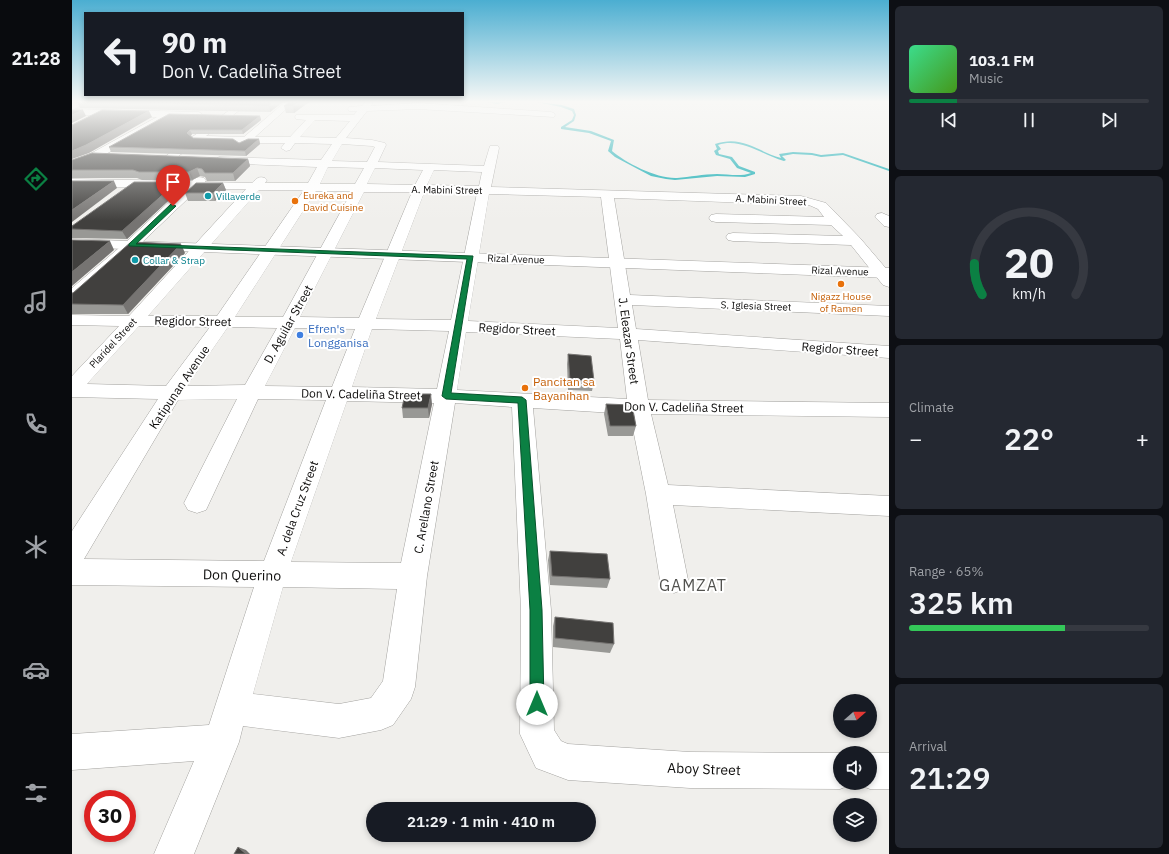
<!DOCTYPE html>
<html lang="en">
<head>
<meta charset="utf-8">
<style>
	:root { --surface:#171b24; --page:#242831; --text:#f1f3f6; --muted:#9ea1a6; --line:#363941; --accent:#0b8043 }
	body { margin:0; font-family:"IBM Plex Sans",sans-serif; background:var(--page); color:var(--text); height:100vh; display:flex; flex-direction:column; font-size:15px; white-space:nowrap }
	* { box-sizing:border-box; margin:0 }
	p { font-size:13px; color:var(--muted) }
	.icon { flex:none; width:22px; height:22px; fill:none; stroke:currentColor; stroke-width:2; stroke-linecap:round; stroke-linejoin:round }
	.map { position:relative; flex:1; overflow:hidden }
	.details { display:flex; flex-direction:column; gap:6px; padding:6px; background:#0d0f14; width:280px }
	.details>* { flex:none }
	.guide { position:absolute; left:12px; top:12px; width:380px; height:84px; border-radius:0px; box-shadow:0 2px 6px #0003; background:#171b24; color:var(--text); overflow:hidden }
	.needle { width:26px; rotate:69deg }
	.controls { position:absolute; left:761px; top:694px; display:grid; gap:8px }
	.controls a { display:grid; place-items:center; width:44px; height:44px; border-radius:50%; background:var(--surface); box-shadow:0 2px 6px #0003; font-size:20px }
	.speed { position:absolute; left:12px; top:790px; display:flex; gap:8px; font-size:20px; font-weight:700; text-align:center }
	.speed>* { display:grid; place-content:center; width:52px; height:52px; border-radius:50%; background:var(--surface); box-shadow:0 2px 6px #0003; line-height:1 }
	.speed .limit { border:6px solid #d22; background:#fff; color:#111 }
	.pin { position:absolute; display:grid; place-items:center; width:34px; height:34px; color:#fff; margin:-41px -17px; border-radius:50% 50% 50% 0; rotate:-45deg; box-shadow:0 0 4px #0007 }
	.pin .icon { rotate:45deg }
	.me { position:absolute; width:44px; margin:-22px; rotate:0deg; stroke-linejoin:round; filter:drop-shadow(0 0 3px #0008) }
	.turn { display:flex; align-items:center; gap:14px; height:84px; padding:0 12px; font-size:18px }
	.turn .icon { width:52px; height:52px; stroke-width:2.5 }
	.turn b { display:block; font-size:28px; line-height:34px }
	.big { font-size:30px; font-weight:600; line-height:1.1 }
	.details .widget { flex:1; display:flex; flex-direction:column; justify-content:center; gap:6px; min-width:0; padding:0 14px; border-radius:6px; background:var(--page) }
	.details .dial { align-items:center; gap:0 }
	.dial svg { height:104px; overflow:visible; fill:none; stroke:var(--line); stroke-width:7; stroke-linecap:round; text-anchor:middle }
	.dial text { fill:var(--text); stroke:none }
	.song { display:flex; align-items:center; gap:12px }
	.cover { width:48px; height:48px; border-radius:6px; background:linear-gradient(135deg,hsl(150 70% 55%),hsl(100 70% 35%)) }
	.played { height:4px; border-radius:2px; background:linear-gradient(90deg,var(--accent) 20%,var(--line) 20%) }
	.keys { display:flex; justify-content:space-around; direction:ltr }
	.heat { display:flex; justify-content:space-between; align-items:center; font-size:22px; direction:ltr }
	.charge { height:6px; border-radius:3px; background:linear-gradient(90deg,#34c759 65%,var(--line) 0) }
	.trip { position:absolute; left:294px; top:802px; width:230px; height:40px; border-radius:20px; background:var(--surface); box-shadow:0 2px 6px #0003; font-weight:600; line-height:40px; text-align:center }
	main { display:flex; flex:1; min-height:0 }
	.dock { display:flex; flex-direction:column; width:72px; justify-content:space-around; align-items:center; background:#090b0e; color:var(--muted) }
	.dock .icon { width:28px; height:28px }
	.dock .selected { color:var(--accent) }
	.dock b { font-size:18px; color:var(--text) }
	.map>svg:first-child { display:block }
	.lines { fill:none; stroke-linecap:round; stroke-linejoin:round }
	.stream { fill:#00a6ae; fill-rule:evenodd }
	.minor-casing { stroke:#a3a29f; stroke-width:1 }
	.major-casing { stroke:#a3a29f; stroke-width:1 }
	.minor { fill:#fff; fill-rule:evenodd }
	.major { fill:#fff; fill-rule:evenodd }
	.wall { fill:#989895 }
	.shaded-wall { fill:#767472 }
	.building { fill:#41403e; stroke:#767472 }
	.route { fill:#0b8043; stroke:#07532c }
	.culture-dot { fill:#0f9aa8; stroke:#fff; stroke-width:1.5 }
	.food-dot { fill:#e8710a; stroke:#fff; stroke-width:1.5 }
	.shop-dot { fill:#3f7fe0; stroke:#fff; stroke-width:1.5 }
	.labels { text-anchor:middle; dominant-baseline:central; stroke-width:4; stroke-linejoin:round; paint-order:stroke }
	.far-street-label { font-size:10px; fill:#0d0c0b; stroke:#fff }
	.far-food-label { font-size:10px; fill:#c56008; stroke:#fff; text-anchor:start }
	.far-culture-label { font-size:10px; fill:#0d838f; stroke:#fff; text-anchor:start }
	.street-label { font-size:12px; fill:#0d0c0b; stroke:#fff }
	.shop-label { font-size:12px; fill:#366cbe; stroke:#fff; text-anchor:start }
	.food-label { font-size:12px; fill:#c56008; stroke:#fff; text-anchor:start }
	.near-street-label { font-size:14px; fill:#0d0c0b; stroke:#fff }
	.near-neighbourhood-label { font-size:16px; letter-spacing:1px; fill:#52524f; stroke:#fff }
</style>
</head>
<body>
<main>
<nav class="dock">
<b>21:28</b>
<svg class="icon selected" aria-label="directions" viewBox="0 0 24 24"><path d="M12 3l9 9-9 9-9-9zM9 14v-3h6M13 9l2 2-2 2"/></svg>
<svg class="icon" aria-label="music" viewBox="0 0 24 24"><path d="M9 18V5l10-2v13"/><circle cx="6" cy="18" r="3"/><circle cx="16" cy="16" r="3"/></svg>
<svg class="icon" aria-label="phone" viewBox="0 0 24 24"><path d="M5 4h4l2 5-3 2q2 4 5 5l2-3 5 2v4C11 20 4 13 5 4z"/></svg>
<svg class="icon" aria-label="climate" viewBox="0 0 24 24"><path d="M12 3v18M4 7l16 10M4 17L20 7"/></svg>
<svg class="icon" aria-label="car" viewBox="0 0 24 24"><path d="M5 17H2v-5l4-1 3-4h7l3 4 3 1v5h-3M9 17h6M6 11h13"/><circle cx="7" cy="17" r="2"/><circle cx="17" cy="17" r="2"/></svg>
<svg class="icon" aria-label="filters" viewBox="0 0 24 24"><path d="M4 7h16M4 17h16"/><circle cx="9" cy="7" r="2"/><circle cx="15" cy="17" r="2"/></svg>
</nav>
<div class="map">
<svg width="817" height="854" viewBox="0 0 817 854">
	<rect width="100%" height="100%" fill="#f0efec"/>
	<g class="lines">
		<g class="stream">
			<polygon points="416,102 433,102 425,104"/>
			<path d="M465,102L490,105L502,109L504,115L502,121L493,127L519,131L542,140L540,151C554,163 585,179 605,178C618,177 631,174 645,174C656,174 668,177 679,173L665,168L658,159L644,155L642,151L645,149L643,144C671,135 684,151 709,158L707,154L721,152L740,153L749,155L771,153L817,169V171L771,155L749,157L740,155L721,154L710,156L714,160L712,161C690,155 669,137 646,145L649,149L646,151L647,154L660,157L667,166L683,172V174L673,177L645,176L603,180L594,179L579,176L543,157L536,151L539,141L517,133L489,129V127L500,120L502,115L500,111L489,107Z"/>
		</g>
		<g class="minor-casing">
			<g id="minor">
				<path d="M169,102H178L134,136L172,137L213,102H222L183,137H218L234,120L224,119L223,117L224,115H282L285,111H277L276,109L277,107L290,106L293,102H301L299,106L346,103L479,112L482,113L483,115L482,117L346,109L295,111L274,138L300,140L313,143L314,145L306,162L412,166L418,146H426L427,148L419,187L729,196L754,203L788,238L817,272V287L811,285L779,245L661,241L656,240L654,237L656,234L661,233L771,236L759,225L644,222L639,221L637,218L639,215L644,214L752,217L746,209L737,205L542,198L558,295L817,306V316L560,305L564,329L817,346V358L566,340L576,400L817,403V417L579,414L596,485L817,496V516L601,505L616,580L612,589L602,593L592,589L588,580L574,494L558,414L461,408L479,610L482,730L489,741L496,744L618,752L768,753V783L781,784L768,789L618,788L496,780L464,768L448,734L449,610L440,407L383,403L355,576L343,687L339,699L321,725L309,730L267,738L171,726L167,742L122,854H82L122,761L0,770V734L137,725L182,587L0,585V531L86,399L0,397V376L47,326L0,325V315L57,316L174,189H126L64,248L6,301L0,302V288L54,242L112,188L0,187V179L120,181C124,178 126,176 132,178L134,180L133,182L180,183C185,178 187,176 193,178L195,180L193,183H236L245,167L147,163L142,160L147,157L249,160L260,144L223,143L218,150L214,151L209,148L213,143H177L169,147L165,146L164,144L165,142H132L128,140L81,175H73L71,173L73,171ZM243,120L278,121L264,138L228,137ZM270,144L300,146L303,147L295,162L260,161ZM256,167L292,168L283,184H248ZM303,168L351,170L343,185L295,184ZM362,170L410,172L407,186L355,185ZM187,190H232L145,316H76ZM244,191H280L211,317H163ZM292,192H340L287,318L228,317ZM352,193H405L379,320L304,319ZM417,194L529,197L546,328L396,321ZM67,326L138,327L94,386L15,384ZM156,327L205,328L173,385L115,386ZM223,328L283,329L260,387L193,386ZM300,329L377,331L365,389L280,387ZM394,332L548,339L555,399L385,390ZM165,399L112,503L116,510L125,513L134,510L186,399L254,400L192,561L12,559L106,400ZM275,401L362,403L329,563L219,562ZM211,587L325,589L311,681L299,698L267,704L181,694Z"/>
				<path d="M0,109L127,112L131,115C123,123 106,113 96,118C63,132 35,160 0,168V161L18,154L85,117L0,115Z"/>
				<polygon points="810,213 817,216 817,227 812,226 803,217 805,214"/>
				<polygon points="797,753 817,753 817,789 798,789 785,784 798,783"/>
			</g>
		</g>
		<g class="major-casing">
			<g id="major">
				<polygon points="6,102 16,102 0,110 0,104"/>
				<polygon points="0,239 817,268 817,278 0,247"/>
			</g>
		</g>
		<use href="#minor" class="minor"/>
		<use href="#major" class="major"/>
	</g>
	<g class="wall">
		<polygon points="5,102 211,102 198,112 8,108"/>
		<polygon points="217,102 237,102 222,113 214,113 212,106"/>
		<polygon points="188,116 189,120 171,134 120,134 119,136 121,138 167,143 187,139 188,144 174,156 39,152 37,147"/>
		<polygon points="176,159 178,166 163,181 135,181 133,177 128,176 120,180 70,180 65,178 0,178 0,160"/>
		<polygon points="151,183 154,190 143,201 116,201 113,193"/>
		<polygon points="108,190 55,239 0,238 0,226"/>
		<polygon points="113,253 56,314 0,314 0,293"/>
		<polygon points="496,354 522,381 520,391 496,390 495,364"/>
		<polygon points="360,404 357,418 331,418 330,408"/>
		<polygon points="534,404 564,426 561,436 536,436 532,414"/>
		<polygon points="478,551 538,579 535,588 478,585 476,560"/>
		<polygon points="483,617 542,644 538,653 481,647 481,626"/>
	</g>
	<g class="shaded-wall">
		<polygon points="202,102 211,102 198,112 197,106"/>
		<polygon points="227,102 237,102 222,113 221,106"/>
		<polygon points="11,110 14,116 0,123 0,115"/>
		<polygon points="77,111 80,117 17,153 0,159 0,151"/>
		<polygon points="188,116 189,120 171,134 170,130"/>
		<polygon points="118,130 120,134 117,138 115,133"/>
		<polygon points="187,139 188,144 174,156 173,151"/>
		<polygon points="176,159 178,166 163,181 161,173"/>
		<polygon points="125,168 128,176 120,180 117,172"/>
		<polygon points="42,181 45,188 0,222 0,210"/>
		<polygon points="105,182 108,190 55,239 50,231"/>
		<polygon points="151,183 154,190 143,201 141,193"/>
		<polygon points="38,241 42,250 0,286 0,272"/>
		<polygon points="109,244 113,253 56,314 51,305"/>
		<polygon points="359,394 360,404 357,418 356,408"/>
		<polygon points="166,847 174,850 178,854 174,854"/>
	</g>
	<g class="building">
		<polygon points="9,102 202,102 197,106"/>
		<polygon points="217,102 227,102 221,106 212,106"/>
		<polygon points="0,110 11,110 0,115"/>
		<polygon points="30,110 77,111 14,145 0,151 0,125"/>
		<polygon points="97,114 188,116 170,130 118,130 115,133 121,138 161,139 167,143 176,139 187,139 173,151 37,147"/>
		<polygon points="20,153 176,159 161,173 133,173 130,169 125,168 117,172 67,172 61,170 0,170 0,160"/>
		<polygon points="0,181 42,181 0,210"/>
		<polygon points="62,182 105,182 50,231 0,229 0,226"/>
		<polygon points="124,183 151,183 141,193 113,193"/>
		<polygon points="0,240 38,241 0,272"/>
		<polygon points="59,242 109,244 51,305 0,304 0,293 1,293"/>
		<polygon points="496,354 519,356 522,381 498,380"/>
		<polygon points="333,394 359,394 356,408 330,408"/>
		<polygon points="534,404 560,405 564,426 538,426"/>
		<polygon points="478,551 535,554 538,579 480,576"/>
		<polygon points="483,617 541,623 542,644 483,638"/>
		<polygon points="166,847 174,854 162,854"/>
	</g>
	<linearGradient id="sky" x2="0" y2="1"><stop stop-color="#4baed1"/><stop offset="0.46" stop-color="#f8f8f6"/><stop offset="1" stop-color="#f8f8f6" stop-opacity="0"/></linearGradient>
	<rect width="817" height="221" fill="url(#sky)"/>
	<polygon class="route" points="99,204 104,206 64,244 401,256 379,393 450,397 454,400 470,610 472,704 470,708 465,710 460,708 458,704 458,610 446,403 374,399 370,396 395,259 57,246 57,244"/>
	<g class="culture-dot">
		<circle cx="136" cy="196" r="4"/>
		<circle cx="63" cy="260" r="4"/>
	</g>
	<g class="food-dot">
		<circle cx="223" cy="201" r="4"/>
		<circle cx="769" cy="284" r="4"/>
		<circle cx="453" cy="388" r="4"/>
	</g>
	<circle class="shop-dot" cx="228" cy="335" r="4"/>
	<g class="labels">
		<g class="far-street-label">
			<text transform="translate(375 190) rotate(1)">A. Mabini Street</text>
			<text transform="translate(699 200) rotate(3)">A. Mabini Street</text>
			<text transform="translate(444 259) rotate(2)">Rizal Avenue</text>
			<text transform="translate(768 271) rotate(2)">Rizal Avenue</text>
			<text transform="translate(684 306) rotate(2)">S. Iglesia Street</text>
			<text transform="translate(41 343) rotate(-47)">Plaridel Street</text>
		</g>
		<g class="far-food-label">
			<text x="231" y="195">Eureka and<tspan x="231" dy="12">David Cuisine</tspan></text>
			<text x="769" y="296" text-anchor="middle">Nigazz House<tspan x="769" dy="12">of Ramen</tspan></text>
		</g>
		<g class="far-culture-label">
			<text x="144" y="196">Villaverde</text>
			<text x="71" y="260">Collar &amp; Strap</text>
		</g>
		<g class="street-label">
			<text transform="translate(121 321) rotate(1)">Regidor Street</text>
			<text transform="translate(216 324) rotate(-61)">D. Aguilar Street</text>
			<text transform="translate(445 329) rotate(3)">Regidor Street</text>
			<text transform="translate(557 341) rotate(82)">J. Eleazar Street</text>
			<text transform="translate(768 349) rotate(4)">Regidor Street</text>
			<text transform="translate(107 387) rotate(-56)">Katipunan Avenue</text>
			<text transform="translate(289 394) rotate(1)">Don V. Cadeliña Street</text>
			<text transform="translate(612 407) rotate(1)">Don V. Cadeliña Street</text>
			<text transform="translate(354 507) rotate(-80)">C. Arellano Street</text>
			<text transform="translate(225 508) rotate(-70)">A. dela Cruz Street</text>
		</g>
		<g class="shop-label">
			<text x="236" y="328">Efren's<tspan x="236" dy="14">Longganisa</tspan></text>
		</g>
		<g class="food-label">
			<text x="461" y="381">Pancitan sa<tspan x="461" dy="14">Bayanihan</tspan></text>
		</g>
		<g class="near-street-label">
			<text transform="translate(170 575) rotate(1)">Don Querino</text>
			<text transform="translate(632 769) rotate(2)">Aboy Street</text>
		</g>
		<g class="near-neighbourhood-label">
			<text x="621" y="585">GAMZAT</text>
		</g>
	</g>
</svg>
<div class="controls">
<a><svg class="needle" viewBox="-14 -14 28 28"><path d="M0-13l5 13h-10z" fill="#e53935"/><path d="M0 13l5-13h-10z" fill="#9ea1a6"/></svg></a>
<a><svg class="icon" aria-label="sound" viewBox="0 0 24 24"><path d="M4 9h4l5-4v14l-5-4H4zM17 9q2 3 0 6"/></svg></a>
<a><svg class="icon" aria-label="layers" viewBox="0 0 24 24"><path d="M12 4l9 5-9 5-9-5zM3 14l9 5 9-5"/></svg></a>
</div>
<div class="speed"><div class="limit">30</div></div>
<div class="pin" style="left:101px;top:206px;background:#d93025"><svg class="icon" aria-label="arrive" viewBox="0 0 24 24"><path d="M6 21V4h12l-3 4 3 4H6"/></svg></div>
<svg class="me" style="left:465px;top:704px" viewBox="-20 -20 40 40"><circle r="19" fill="#fff"/><path d="M0-13L10 11 0 6-10 11z" fill="#0b8043"/></svg>
<div class="trip">21:29 · 1 min · 410 m</div>
<div class="guide">
<div class="turn"><svg class="icon" aria-label="left" viewBox="0 0 24 24"><path d="M17 20v-9H6M10 6l-5 5 5 5"/></svg><div><b>90 m</b>Don V. Cadeliña Street</div></div>
</div>
</div>
<section class="details">
<div class="widget">
<div class="song"><i class="cover"></i><div><b>103.1 FM</b><p>Music</p></div></div>
<div class="played"></div>
<div class="keys"><svg class="icon" aria-label="previous" viewBox="0 0 24 24"><path d="M18 5L8 12l10 7zM5 5v14"/></svg><svg class="icon" aria-label="pause" viewBox="0 0 24 24"><path d="M8 5v14M16 5v14"/></svg><svg class="icon" aria-label="next" viewBox="0 0 24 24"><path d="M6 5l10 7-10 7zM19 5v14"/></svg></div>
</div>
<div class="widget dial"><svg viewBox="0 0 100 80">
<path d="M14 69A42 42 0 1 1 86 69"/>
<path d="M14 69A42 42 0 0 1 8 45" stroke="#0b8043"/>
<text x="50" y="56" font-size="32" font-weight="700">20</text>
<text x="50" y="72" font-size="11">km/h</text>
</svg></div>
<div class="widget"><p>Climate</p>
<div class="heat"><a>−</a><b class="big">22°</b><a>+</a></div>
</div>
<div class="widget"><p>Range · 65%</p><b class="big">325 km</b><div class="charge"></div></div>
<div class="widget"><p>Arrival</p><b class="big">21:29</b></div>
</section>
</main>
</body>
</html>
